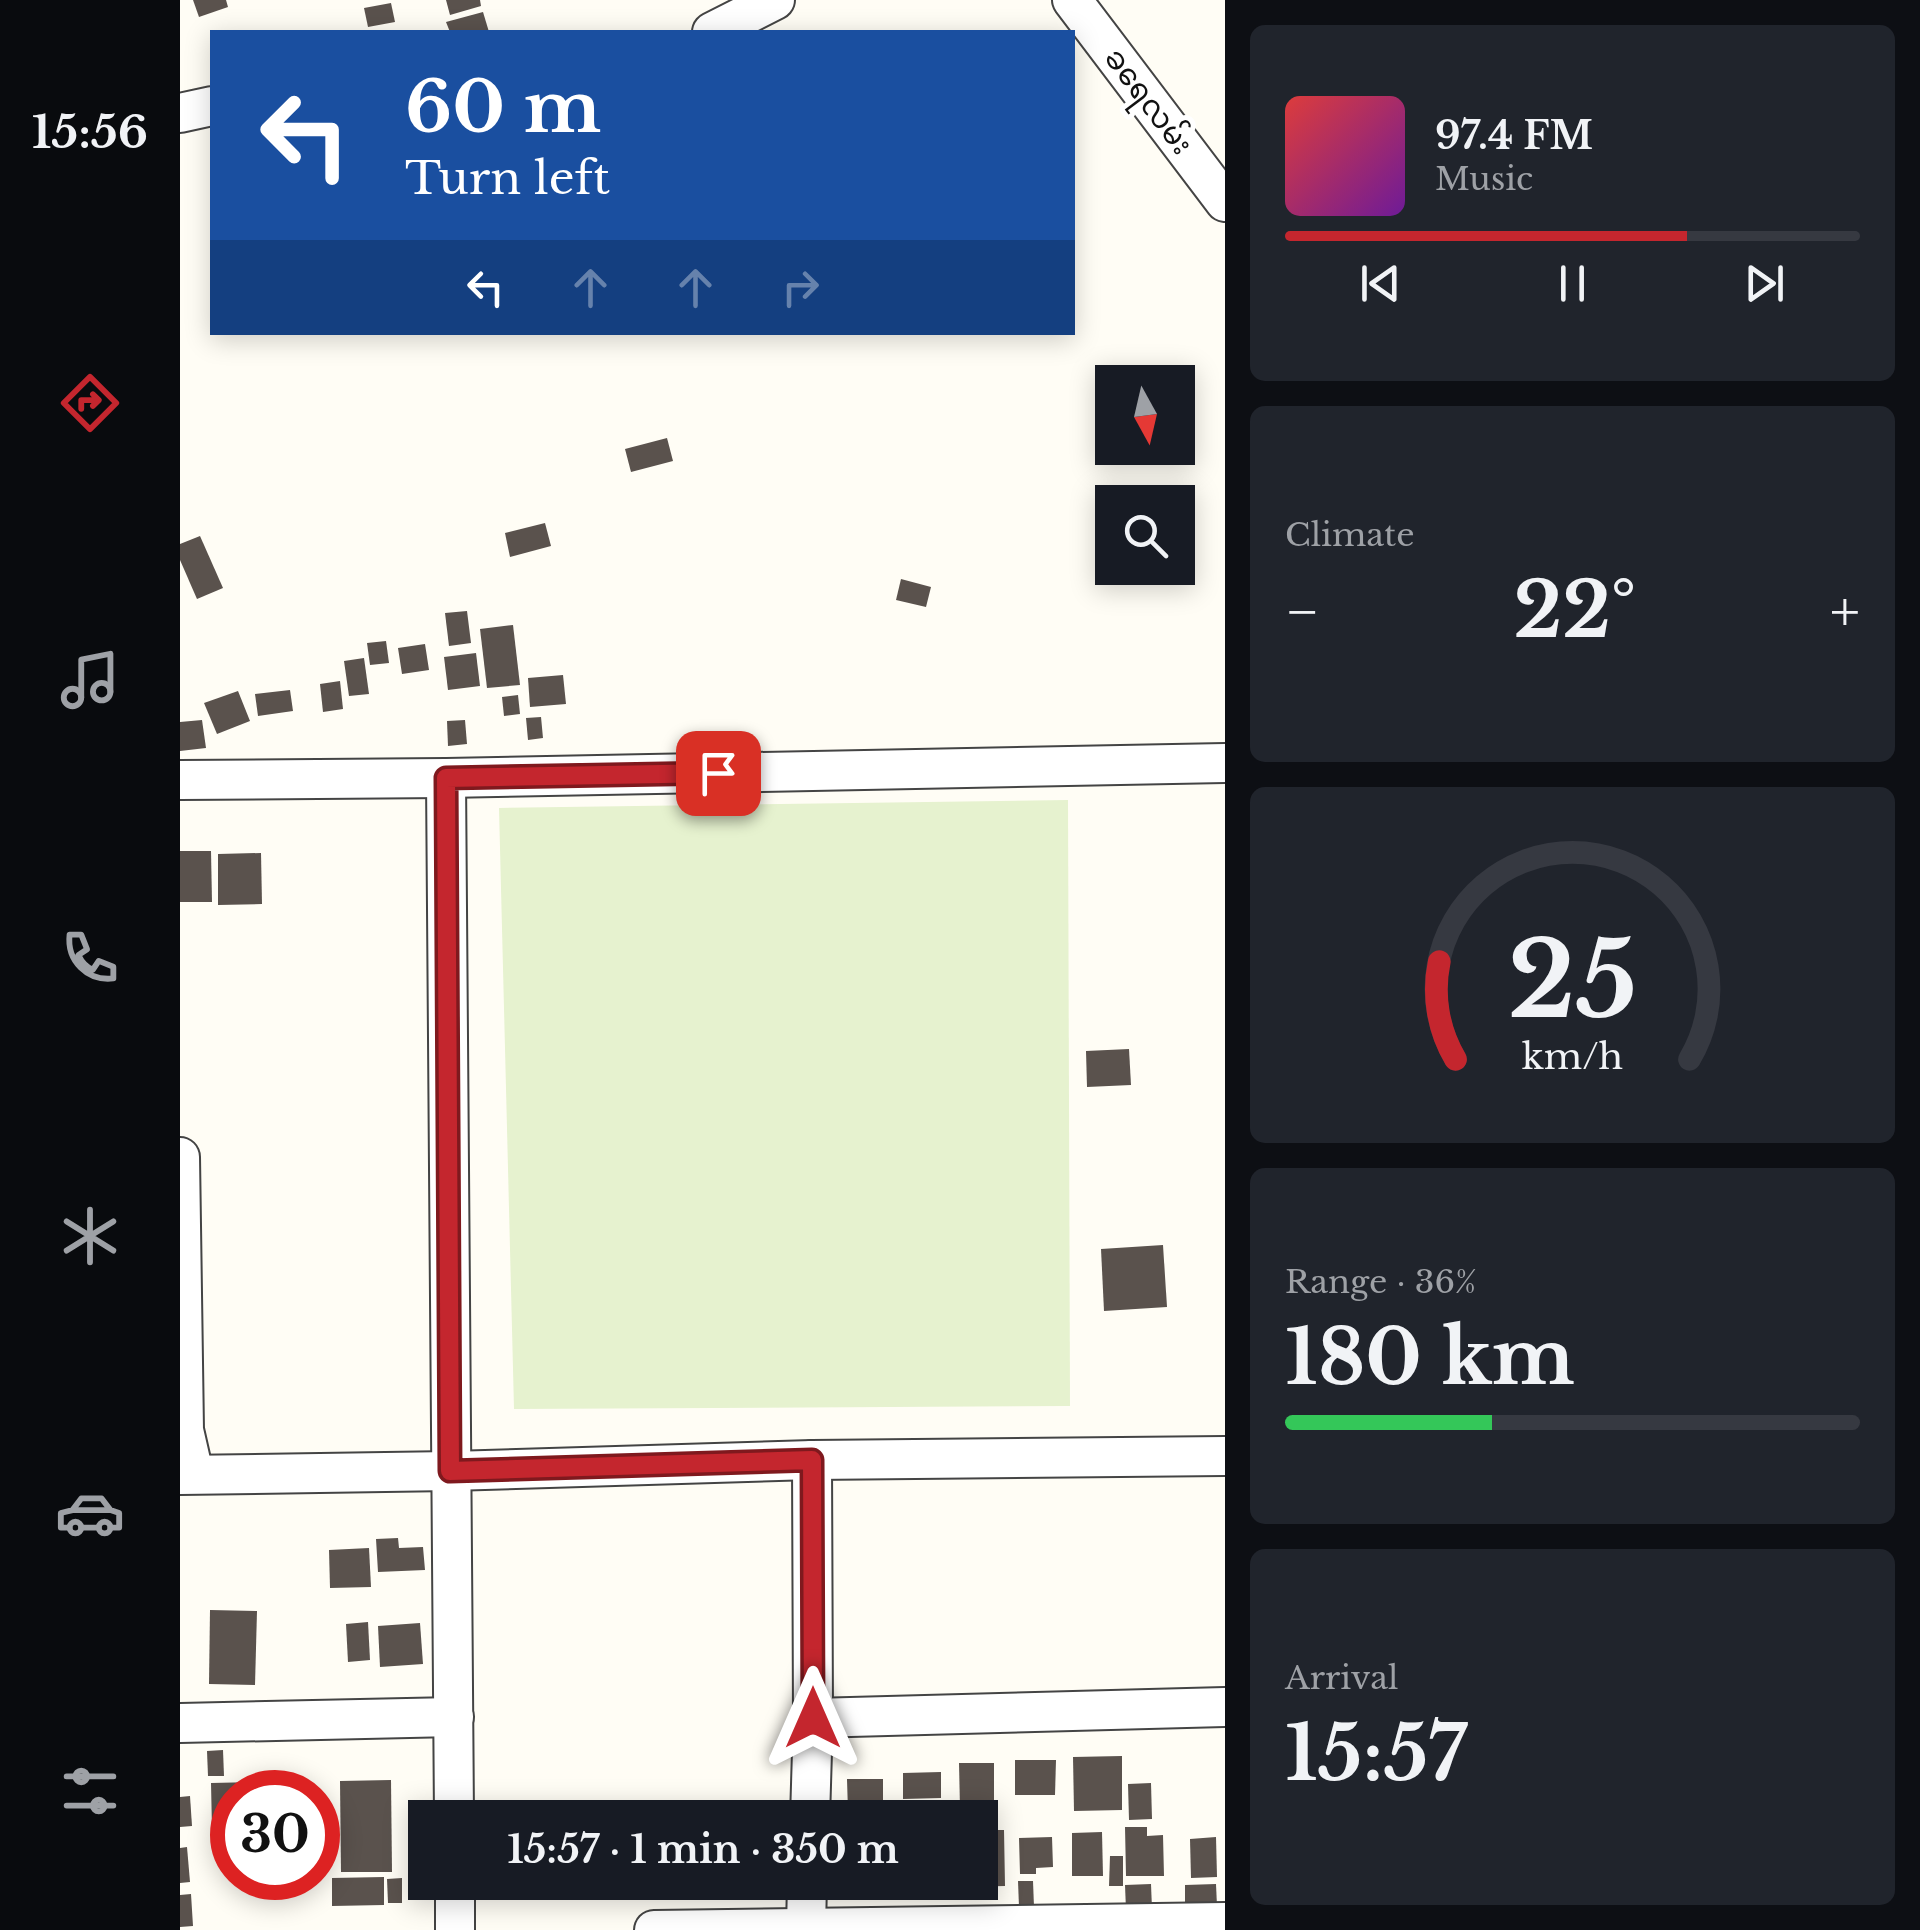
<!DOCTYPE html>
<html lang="en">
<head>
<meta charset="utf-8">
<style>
	:root { --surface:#171b24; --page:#20242c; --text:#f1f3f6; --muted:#9ea1a6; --line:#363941; --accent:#c4262e }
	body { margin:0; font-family:"Libre Baskerville","Noto Sans Myanmar",serif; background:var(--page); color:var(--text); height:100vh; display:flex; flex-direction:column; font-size:38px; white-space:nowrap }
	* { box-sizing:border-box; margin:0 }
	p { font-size:32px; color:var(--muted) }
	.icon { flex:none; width:55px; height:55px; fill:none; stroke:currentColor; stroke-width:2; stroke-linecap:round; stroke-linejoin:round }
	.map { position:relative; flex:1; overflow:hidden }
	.side { display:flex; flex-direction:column; gap:25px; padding:25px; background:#0d0f14; width:695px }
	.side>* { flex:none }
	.guide { position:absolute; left:30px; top:30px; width:865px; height:305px; border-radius:0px; box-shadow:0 5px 25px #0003; background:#1a4fa0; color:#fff; overflow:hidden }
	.needle { width:65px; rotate:172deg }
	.controls { position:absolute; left:915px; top:365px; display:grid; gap:20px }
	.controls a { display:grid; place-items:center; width:100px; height:100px; border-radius:0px; background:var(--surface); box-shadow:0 5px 25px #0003; font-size:50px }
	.speed { position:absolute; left:30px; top:1770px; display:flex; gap:20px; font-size:50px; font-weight:700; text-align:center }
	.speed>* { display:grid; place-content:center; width:130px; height:130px; border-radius:50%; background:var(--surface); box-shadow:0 5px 25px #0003; line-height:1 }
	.speed .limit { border:15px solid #d22; background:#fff; color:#111 }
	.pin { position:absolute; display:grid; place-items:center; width:85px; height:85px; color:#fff; margin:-42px; border-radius:20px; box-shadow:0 5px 15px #0006 }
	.me { position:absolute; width:110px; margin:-55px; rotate:0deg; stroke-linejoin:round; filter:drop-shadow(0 0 8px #0008) }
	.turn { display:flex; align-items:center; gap:35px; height:210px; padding:0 30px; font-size:45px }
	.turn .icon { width:130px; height:130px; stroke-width:2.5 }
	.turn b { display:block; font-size:70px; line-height:85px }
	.lanes { display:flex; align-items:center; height:95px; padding:0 30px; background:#0003; justify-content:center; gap:50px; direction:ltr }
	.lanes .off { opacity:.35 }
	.big { font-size:75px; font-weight:800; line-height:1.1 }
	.side .tile { flex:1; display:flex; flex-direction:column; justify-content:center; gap:15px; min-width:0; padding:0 35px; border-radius:15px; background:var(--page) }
	.side .dial { align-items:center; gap:0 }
	.dial svg { height:260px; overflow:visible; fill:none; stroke:var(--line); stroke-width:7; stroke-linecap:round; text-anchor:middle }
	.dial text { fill:var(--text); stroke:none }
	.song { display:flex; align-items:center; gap:30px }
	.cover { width:120px; height:120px; border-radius:15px; background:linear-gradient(135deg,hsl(0 70% 55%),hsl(280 70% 35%)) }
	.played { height:10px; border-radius:5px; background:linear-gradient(90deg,var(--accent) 70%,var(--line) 70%) }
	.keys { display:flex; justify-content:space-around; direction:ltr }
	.heat { display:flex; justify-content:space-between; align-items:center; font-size:55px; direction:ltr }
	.charge { height:15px; border-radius:8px; background:linear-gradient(90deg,#34c759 36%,var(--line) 0) }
	.trip { position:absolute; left:228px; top:1800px; width:590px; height:100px; border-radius:0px; background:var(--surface); box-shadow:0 5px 25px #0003; font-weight:800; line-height:100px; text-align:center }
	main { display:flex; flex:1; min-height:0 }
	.tab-bar { display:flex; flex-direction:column; width:180px; justify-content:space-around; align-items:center; background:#090b0e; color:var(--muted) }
	.tab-bar .icon { width:70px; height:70px }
	.tab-bar .on { color:var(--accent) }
	.tab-bar b { font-size:45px; color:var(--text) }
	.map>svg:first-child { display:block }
	.pitch { fill:#e6f2cf }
	.building { fill:#5a524d }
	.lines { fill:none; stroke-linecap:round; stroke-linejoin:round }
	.minor-casing { stroke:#444; stroke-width:42 }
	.minor { stroke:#fff; stroke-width:38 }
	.route-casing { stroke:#7f191e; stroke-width:25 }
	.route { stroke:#c4262e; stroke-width:18 }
	.labels { text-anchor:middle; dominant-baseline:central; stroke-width:10; stroke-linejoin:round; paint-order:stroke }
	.street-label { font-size:30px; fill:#111; stroke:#fff }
</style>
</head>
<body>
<main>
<nav class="tab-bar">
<b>15:56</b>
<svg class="icon on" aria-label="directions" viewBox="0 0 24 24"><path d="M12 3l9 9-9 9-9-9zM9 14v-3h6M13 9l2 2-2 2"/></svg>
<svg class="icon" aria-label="music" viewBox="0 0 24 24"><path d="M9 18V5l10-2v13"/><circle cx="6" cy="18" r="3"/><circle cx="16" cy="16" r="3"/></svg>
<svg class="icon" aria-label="phone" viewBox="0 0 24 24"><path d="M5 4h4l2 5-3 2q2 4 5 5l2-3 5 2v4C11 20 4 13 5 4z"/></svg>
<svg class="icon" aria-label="climate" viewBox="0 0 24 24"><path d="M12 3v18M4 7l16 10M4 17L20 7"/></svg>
<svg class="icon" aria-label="car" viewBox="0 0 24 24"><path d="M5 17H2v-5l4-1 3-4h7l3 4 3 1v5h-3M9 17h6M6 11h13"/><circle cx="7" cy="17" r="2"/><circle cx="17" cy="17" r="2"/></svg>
<svg class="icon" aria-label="filters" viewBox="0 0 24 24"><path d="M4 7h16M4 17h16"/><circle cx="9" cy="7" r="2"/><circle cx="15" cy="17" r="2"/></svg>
</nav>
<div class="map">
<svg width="1045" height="1930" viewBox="0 0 1045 1930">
	<rect width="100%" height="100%" fill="#fffdf5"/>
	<polygon class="pitch" points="888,800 890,1406 334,1409 319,808"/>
	<g class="building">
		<polygon points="13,0 46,0 48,7 19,17"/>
		<polygon points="266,0 300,0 301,6 270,15"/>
		<polygon points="211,3 215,22 188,27 184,8"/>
		<polygon points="303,12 309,32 270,32 266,22"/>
		<polygon points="487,438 493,461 451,472 445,449"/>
		<polygon points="365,523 371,546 330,557 325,533"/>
		<polygon points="20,536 43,588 17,599 0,560 0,544"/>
		<polygon points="721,579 751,587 746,607 716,600"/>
		<polygon points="287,611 291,643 269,646 265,613"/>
		<polygon points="333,625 340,685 307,688 300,629"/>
		<polygon points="206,641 209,663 190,665 187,643"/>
		<polygon points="245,644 249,670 222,674 218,648"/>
		<polygon points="296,653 300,686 268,690 264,657"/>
		<polygon points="184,658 189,694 169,696 164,661"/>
		<polygon points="383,675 386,704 350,707 348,678"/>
		<polygon points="160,681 163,709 143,712 140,684"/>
		<polygon points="110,690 113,711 78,716 75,694"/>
		<polygon points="58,691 70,721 37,734 24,703"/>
		<polygon points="338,695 340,714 324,716 322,697"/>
		<polygon points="361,717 363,738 348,740 346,718"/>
		<polygon points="22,720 26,748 0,751 0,722"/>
		<polygon points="285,720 287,744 268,746 267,721"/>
		<polygon points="0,851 31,851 32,902 0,902"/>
		<polygon points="81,853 82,904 38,905 38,854"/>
		<polygon points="949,1049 951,1085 907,1087 906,1051"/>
		<polygon points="983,1245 987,1307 924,1311 921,1249"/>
		<polygon points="218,1538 219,1548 243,1547 245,1570 198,1572 196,1539"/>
		<polygon points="189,1548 191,1587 150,1588 149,1550"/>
		<polygon points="30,1610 77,1611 75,1685 29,1684"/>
		<polygon points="188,1622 190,1660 168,1662 166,1624"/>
		<polygon points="240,1623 243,1664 200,1667 198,1626"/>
		<polygon points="43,1750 44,1776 28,1776 27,1751"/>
		<polygon points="942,1756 942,1810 894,1811 893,1757"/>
		<polygon points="835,1760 876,1760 875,1795 835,1795"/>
		<polygon points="779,1763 814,1763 814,1808 780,1808"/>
		<polygon points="761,1772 761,1798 723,1799 723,1773"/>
		<polygon points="667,1779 703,1779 703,1811 668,1812"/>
		<polygon points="211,1780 212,1872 161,1872 160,1781"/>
		<polygon points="81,1782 81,1792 52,1792 52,1828 32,1829 31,1783"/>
		<polygon points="971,1783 972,1819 949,1820 948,1784"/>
		<polygon points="10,1796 12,1826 0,1827 0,1797"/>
		<polygon points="945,1827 967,1827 967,1836 983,1835 984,1876 946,1876"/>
		<polygon points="800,1830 824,1830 825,1886 781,1887 781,1882 800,1882"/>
		<polygon points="922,1832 923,1876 892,1876 892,1833"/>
		<polygon points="872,1837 873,1867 856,1868 856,1874 840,1874 839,1838"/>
		<polygon points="1036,1837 1037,1877 1011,1878 1010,1839"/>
		<polygon points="7,1847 10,1882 0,1883 0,1848"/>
		<polygon points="930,1856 943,1856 943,1886 929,1886"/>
		<polygon points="204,1877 204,1905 152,1906 152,1878"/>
		<polygon points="222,1878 222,1903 208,1903 207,1879"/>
		<polygon points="838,1881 853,1881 854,1907 839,1907"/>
		<polygon points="971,1884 972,1909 946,1910 945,1885"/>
		<polygon points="1036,1884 1037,1906 1005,1907 1005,1885"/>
		<polygon points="11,1894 13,1926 0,1927 0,1895"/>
	</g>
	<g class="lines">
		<g class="minor-casing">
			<g id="minor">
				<polyline points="892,0 1045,202"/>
				<polyline points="532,32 595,0"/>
				<polyline points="0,113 32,106"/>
				<polyline points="266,778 274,1818"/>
				<polyline points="0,780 266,778 1045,763"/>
				<polyline points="0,1157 4,1430 14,1474"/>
				<polyline points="0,1475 271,1471 632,1460 1045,1456"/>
				<polyline points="633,1718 1045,1707"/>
				<polyline points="0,1723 274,1717"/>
				<polyline points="630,1818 633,1718 632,1460"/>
				<polyline points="275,1882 275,1930"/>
				<polyline points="626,1929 627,1882"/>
				<polyline points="474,1930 1045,1922"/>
			</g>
		</g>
		<use href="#minor" class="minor"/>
	</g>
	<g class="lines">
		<g class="route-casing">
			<polyline id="route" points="538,773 266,778 270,1471 632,1460 633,1718"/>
		</g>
		<use href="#route" class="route"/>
	</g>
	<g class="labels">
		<g class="street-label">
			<text transform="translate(969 101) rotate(53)">ခရေလမ်း</text>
		</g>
	</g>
</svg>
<div class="controls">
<a><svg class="needle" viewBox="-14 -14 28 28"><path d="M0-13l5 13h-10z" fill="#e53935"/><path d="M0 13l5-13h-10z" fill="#9ea1a6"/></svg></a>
<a><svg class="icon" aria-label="search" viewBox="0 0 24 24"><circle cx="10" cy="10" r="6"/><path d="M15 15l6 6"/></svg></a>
</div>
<div class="speed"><div class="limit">30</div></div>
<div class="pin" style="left:538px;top:773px;background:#d93025"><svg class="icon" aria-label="arrive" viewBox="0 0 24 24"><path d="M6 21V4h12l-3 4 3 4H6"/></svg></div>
<svg class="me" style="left:633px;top:1718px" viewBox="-20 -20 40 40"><path d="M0-17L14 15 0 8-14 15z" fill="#c4262e" stroke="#fff" stroke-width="4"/></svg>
<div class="trip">15:57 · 1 min · 350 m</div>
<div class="guide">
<div class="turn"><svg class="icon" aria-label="left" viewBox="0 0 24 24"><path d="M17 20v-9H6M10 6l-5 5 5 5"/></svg><div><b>60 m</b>Turn left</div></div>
<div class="lanes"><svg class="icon" aria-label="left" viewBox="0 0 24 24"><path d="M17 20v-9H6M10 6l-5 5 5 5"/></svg><svg class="icon off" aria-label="ahead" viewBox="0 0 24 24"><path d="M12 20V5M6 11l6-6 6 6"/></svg><svg class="icon off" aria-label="ahead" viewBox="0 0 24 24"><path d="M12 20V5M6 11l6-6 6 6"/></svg><svg class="icon off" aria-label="right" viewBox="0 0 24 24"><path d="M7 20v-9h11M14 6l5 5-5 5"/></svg></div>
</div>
</div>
<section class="side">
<div class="tile">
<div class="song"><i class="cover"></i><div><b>97.4 FM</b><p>Music</p></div></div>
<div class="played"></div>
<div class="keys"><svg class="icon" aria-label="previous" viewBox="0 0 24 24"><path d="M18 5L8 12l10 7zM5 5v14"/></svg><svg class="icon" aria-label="pause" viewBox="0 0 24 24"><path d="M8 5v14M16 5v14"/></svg><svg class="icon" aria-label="next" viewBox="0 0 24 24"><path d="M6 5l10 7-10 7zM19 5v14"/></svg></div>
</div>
<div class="tile"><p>Climate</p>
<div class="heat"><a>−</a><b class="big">22°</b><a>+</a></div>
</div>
<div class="tile dial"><svg viewBox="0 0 100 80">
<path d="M14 69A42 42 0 1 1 86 69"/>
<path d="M14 69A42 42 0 0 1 9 39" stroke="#c4262e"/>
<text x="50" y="56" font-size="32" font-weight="700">25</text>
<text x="50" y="72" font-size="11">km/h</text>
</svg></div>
<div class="tile"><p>Range · 36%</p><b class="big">180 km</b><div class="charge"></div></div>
<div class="tile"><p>Arrival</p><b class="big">15:57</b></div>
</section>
</main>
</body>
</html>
